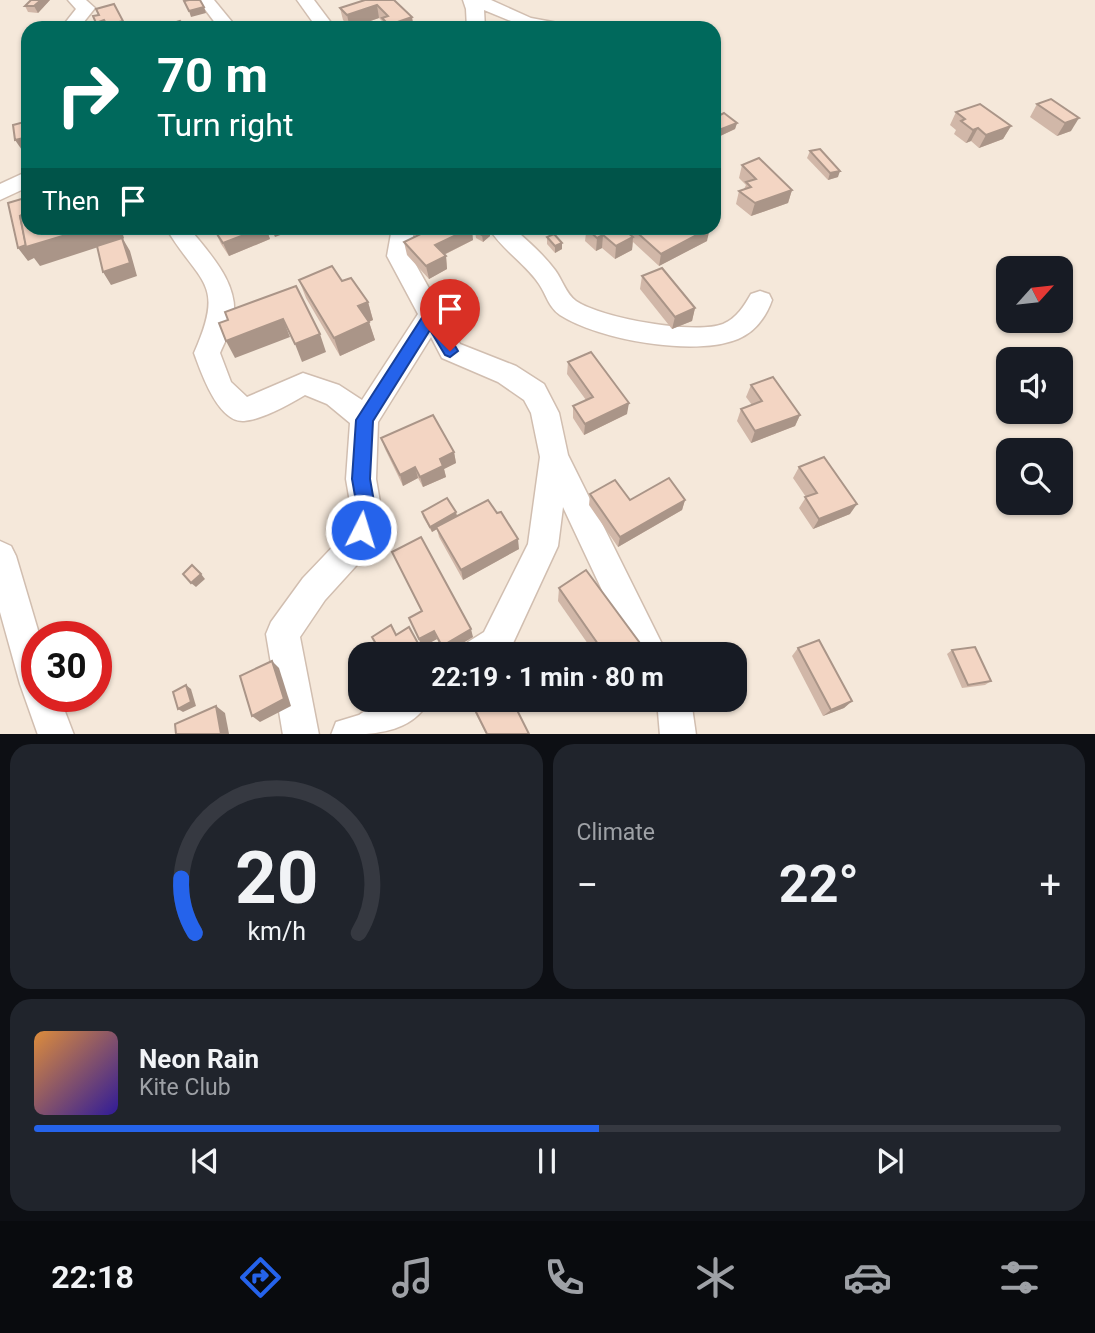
<!DOCTYPE html>
<html lang="en">
<head>
<meta charset="utf-8">
<style>
	:root { --surface:#171b24; --page:#20242c; --text:#f1f3f6; --muted:#9ea1a6; --line:#363941; --accent:#2563eb }
	body { margin:0; font-family:Roboto,sans-serif; background:var(--page); color:var(--text); height:100vh; display:flex; flex-direction:column; font-size:26px; white-space:nowrap }
	* { box-sizing:border-box; margin:0 }
	p { font-size:23px; color:var(--muted) }
	.icon { flex:none; width:38px; height:38px; fill:none; stroke:currentColor; stroke-width:2; stroke-linecap:round; stroke-linejoin:round }
	.map { position:relative; height:734px; overflow:hidden }
	.panel { display:flex; flex-direction:column; gap:10px; padding:10px; background:#0d0f14; flex:1 }
	.panel>* { flex:none }
	.guide { position:absolute; left:21px; top:21px; width:700px; height:214px; border-radius:21px; box-shadow:0 2px 5px #0004; background:#00695c; color:#fff; overflow:hidden }
	.needle { width:46px; rotate:63deg }
	.fabs { position:absolute; left:996px; top:256px; display:grid; gap:14px }
	.fabs a { display:grid; place-items:center; width:77px; height:77px; border-radius:14px; background:var(--surface); box-shadow:0 2px 5px #0004; font-size:35px }
	.speed { position:absolute; left:21px; top:621px; display:flex; gap:14px; font-size:35px; font-weight:700; text-align:center }
	.speed>* { display:grid; place-content:center; width:91px; height:91px; border-radius:50%; background:var(--surface); box-shadow:0 2px 5px #0004; line-height:1 }
	.speed .limit { border:10px solid #d22; background:#fff; color:#111 }
	.pin { position:absolute; display:grid; place-items:center; width:60px; height:60px; color:#fff; margin:-72px -30px; border-radius:50% 50% 50% 0; rotate:-45deg; box-shadow:0 0 7px #0007 }
	.pin .icon { rotate:45deg }
	.me { position:absolute; width:77px; margin:-38px; rotate:5deg; stroke-linejoin:round; filter:drop-shadow(0 0 5px #0008) }
	.turn { display:flex; align-items:center; gap:24px; height:147px; padding:0 21px; font-size:32px }
	.turn .icon { width:91px; height:91px; stroke-width:2.5 }
	.turn b { display:block; font-size:49px; line-height:60px }
	.then { display:flex; align-items:center; height:66px; padding:0 21px; background:#0003; gap:14px; font-size:26px }
	.big { font-size:52px; font-weight:700; line-height:1.1 }
	.panel .widget { flex:1; display:flex; flex-direction:column; justify-content:center; gap:10px; min-width:0; padding:0 24px; border-radius:21px; background:var(--page) }
	.panel .dial { align-items:center; gap:0 }
	.dial svg { height:182px; overflow:visible; fill:none; stroke:var(--line); stroke-width:7; stroke-linecap:round; text-anchor:middle }
	.dial text { fill:var(--text); stroke:none }
	.song { display:flex; align-items:center; gap:21px }
	.cover { width:84px; height:84px; border-radius:10px; background:linear-gradient(135deg,hsl(30 70% 55%),hsl(250 70% 35%)) }
	.played { height:7px; border-radius:4px; background:linear-gradient(90deg,var(--accent) 55%,var(--line) 55%) }
	.keys { display:flex; justify-content:space-around; direction:ltr }
	.heat { display:flex; justify-content:space-between; align-items:center; font-size:38px; direction:ltr }
	.panel .tiles { flex:1; display:grid; gap:10px; grid-template-columns:1fr 1fr }
	.widget:last-child { grid-column:span 2 }
	.trip { position:absolute; left:348px; top:642px; width:399px; height:70px; border-radius:21px; background:var(--surface); box-shadow:0 2px 5px #0004; font-weight:700; line-height:70px; text-align:center }
	.menu { display:flex; height:112px; justify-content:space-around; align-items:center; background:#090b0e; color:var(--muted) }
	.menu .icon { width:49px; height:49px }
	.menu .current { color:var(--accent) }
	.menu b { font-size:32px; color:var(--text) }
	.map>svg:first-child { display:block }
	.residential { fill:#f5e8da; fill-rule:evenodd }
	.lines { fill:none; stroke-linecap:round; stroke-linejoin:round }
	.minor-casing { stroke:#d1beb0; stroke-width:3 }
	.minor { fill:#fff; fill-rule:evenodd }
	.wall { fill:#d1b7a8 }
	.shaded-wall { fill:#aa9588 }
	.building { fill:#f3d5c3; stroke:#aa9588; stroke-width:2 }
	.route { fill:#2563eb; stroke:#184099; stroke-width:2 }
</style>
</head>
<body>
<div class="map">
<svg width="1095" height="735" viewBox="0 0 1095 735">
	<rect width="100%" height="100%" fill="#fdf6ec"/>
	<path class="residential" d="M0,0H1095V734H0ZM28,28H714V228H28ZM1008,268H1060V320H1008ZM1008,359H1060V411H1008ZM1008,450H1060V502H1008ZM37,637H96V696H37ZM360,654H735V700H360Z"/>
	<g class="lines">
		<g class="minor-casing">
			<g id="minor">
				<polygon points="68,0 86,0 95,8 79,28 61,28 76,9"/>
				<polygon points="198,0 214,0 237,28 219,28"/>
				<polygon points="297,0 314,0 335,28 317,28"/>
				<polygon points="463,0 491,0 531,18 563,24 566,28 528,28 484,10 485,28 467,28 466,9"/>
				<polygon points="28,171 28,187 0,200 0,184"/>
				<path d="M166,228H189C210,254 241,285 233,322C230,333 224,343 220,353L231,382L247,397L303,373L339,385L362,400L418,314L387,256L392,228H414L411,256L460,344L516,366L544,384L559,413L568,455L667,654H632L563,507L558,546L508,654H463L468,642L484,632L528,544L540,457L531,413L524,400L498,382L442,358L431,337L378,422L376,479L382,514L369,546L365,556L325,600L300,637L319,735H283L266,634L271,622L303,578L343,536L352,514L346,479L350,423L327,404L305,395C290,404 261,420 244,421C218,423 201,372 194,353C226,281 200,285 166,228Z"/>
				<path d="M489,228H513C528,241 543,254 555,270C562,279 566,294 576,301C601,318 695,335 723,324C737,318 744,306 751,294L760,291L769,294L772,300C766,317 755,332 738,339C695,357 599,340 560,315C549,308 546,294 539,284C525,263 501,249 489,228Z"/>
				<polygon points="0,541 11,546 16,556 40,637 37,637 37,696 59,696 74,735 38,735 20,684 0,612"/>
				<path d="M381,700H429C412,735 368,735 331,735L336,722L359,715Z"/>
				<polygon points="657,700 691,700 696,735 660,735"/>
			</g>
		</g>
		<use href="#minor" class="minor"/>
	</g>
	<g class="wall">
		<polygon points="50,0 38,13 28,12 25,6"/>
		<polygon points="362,0 394,0 414,28 383,28 382,21 379,18 350,28 343,20 340,8 362,1"/>
		<polygon points="1051,99 1071,131 1057,136 1030,117 1037,104"/>
		<polygon points="956,112 1011,126 1003,139 979,148 971,141 966,143 954,134 956,130 950,125"/>
		<polygon points="714,118 737,123 735,129 718,137 714,134"/>
		<polygon points="810,151 838,177 828,180 807,158"/>
		<polygon points="742,165 792,190 788,203 751,216 736,204 739,191 744,189 746,185 739,178"/>
		<polygon points="224,228 266,228 270,239 229,256 221,244 215,231"/>
		<polygon points="580,228 662,228 665,231 707,241 659,266 633,242 632,250 615,259 602,248 596,251 585,241 586,233"/>
		<polygon points="490,229 490,236 483,242 476,238 475,231"/>
		<polygon points="547,237 562,249 555,253 547,244"/>
		<polygon points="473,240 444,255 446,256 447,269 429,279 407,255 404,242"/>
		<polygon points="642,276 695,308 692,321 672,329 640,289"/>
		<polygon points="299,280 342,281 368,302 373,320 369,322 375,340 340,356 306,298"/>
		<polygon points="568,362 627,414 584,435 573,418 573,406 586,400 567,374"/>
		<polygon points="751,385 800,415 795,426 751,443 737,421 741,409 752,405 746,397"/>
		<polygon points="381,438 454,452 456,463 444,469 446,477 423,487 418,478 403,486 385,449"/>
		<polygon points="799,467 850,514 813,529 799,508 806,497 793,478"/>
		<polygon points="590,494 630,500 685,500 682,510 618,547 589,505"/>
		<polygon points="422,512 456,512 457,516 519,549 463,580 439,537 437,529 432,532 423,517"/>
		<polygon points="392,552 473,637 444,654 437,639 422,647 409,618 421,611"/>
		<polygon points="559,588 648,654 595,654 558,601"/>
		<polygon points="798,648 852,701 844,708 823,716 792,656"/>
		<polygon points="952,650 991,681 985,685 962,688 947,654"/>
		<polygon points="469,700 512,700 529,734 486,734"/>
		<polygon points="610,700 624,700 614,707"/>
	</g>
	<g class="shaded-wall">
		<polygon points="41,0 50,0 38,13 34,6"/>
		<polygon points="377,5 379,18 350,28 347,15"/>
		<polygon points="204,7 206,13 191,17 189,11"/>
		<polygon points="412,17 414,28 390,28 389,25"/>
		<polygon points="104,20 108,28 98,28 96,23"/>
		<polygon points="123,21 127,28 108,28 107,25"/>
		<polygon points="183,24 184,28 170,28"/>
		<polygon points="1079,118 1071,131 1057,136 1065,123"/>
		<polygon points="737,123 735,129 718,137 719,130"/>
		<polygon points="1011,126 1003,139 979,148 986,135"/>
		<polygon points="978,128 971,141 966,143 973,130"/>
		<polygon points="28,137 28,152 24,153 15,140"/>
		<polygon points="840,171 838,177 828,180 830,173"/>
		<polygon points="792,190 788,203 751,216 755,203"/>
		<polygon points="89,228 121,228 124,238 123,239 130,251 137,276 111,285 103,272 123,239 40,266 34,258 28,261 18,248"/>
		<polygon points="262,228 266,228 270,239 229,256 223,243"/>
		<polygon points="271,228 299,228 275,237"/>
		<polygon points="472,228 473,240 437,258 435,245"/>
		<polygon points="710,228 707,241 659,266 661,254"/>
		<polygon points="490,229 490,236 483,242 482,235"/>
		<polygon points="603,235 602,248 596,251 597,238"/>
		<polygon points="633,237 632,250 615,259 616,246"/>
		<polygon points="562,243 562,249 555,253 555,246"/>
		<polygon points="446,256 447,269 429,279 426,266"/>
		<polygon points="368,302 373,320 364,324 358,306"/>
		<polygon points="695,308 692,321 672,329 675,317"/>
		<polygon points="283,319 290,337 235,358 226,341"/>
		<polygon points="369,322 375,340 340,356 334,338"/>
		<polygon points="320,334 326,352 302,362 295,344"/>
		<polygon points="629,403 627,414 584,435 585,424"/>
		<polygon points="800,415 795,426 751,443 755,431"/>
		<polygon points="454,452 456,463 444,469 446,477 423,487 420,477 440,459"/>
		<polygon points="415,467 418,478 403,486 400,475"/>
		<polygon points="685,500 682,510 618,547 620,537"/>
		<polygon points="857,504 850,514 813,529 819,519"/>
		<polygon points="456,512 457,517 432,532 430,527"/>
		<polygon points="518,539 519,549 463,580 461,570"/>
		<polygon points="201,574 205,579 196,587 191,583"/>
		<polygon points="471,629 473,637 444,654 442,646"/>
		<polygon points="434,631 437,639 422,647 419,639"/>
		<polygon points="272,661 279,668 291,706 260,722 252,716"/>
		<polygon points="186,685 191,689 196,706 183,712 178,709"/>
		<polygon points="616,700 624,700 614,707"/>
		<polygon points="852,701 844,708 823,716 831,710"/>
		<polygon points="216,706 225,713 229,734 221,734"/>
	</g>
	<g class="building">
		<polygon points="31,0 41,0 34,6 25,6"/>
		<polygon points="189,0 200,0 204,7 189,11 184,1"/>
		<polygon points="365,0 394,0 412,17 389,25 382,18 388,16 377,5 347,15 340,8"/>
		<polygon points="114,4 123,21 107,25 104,20 96,23 93,16 99,15 96,9"/>
		<polygon points="180,21 183,24 170,28 164,28 163,26"/>
		<polygon points="152,23 154,27 160,25 162,28 132,28"/>
		<polygon points="1051,99 1079,118 1065,123 1037,104"/>
		<polygon points="980,104 1011,126 986,135 978,128 973,130 961,121 965,119 956,112"/>
		<polygon points="724,113 737,123 719,130 714,126 714,118"/>
		<polygon points="28,121 28,137 15,140 13,125"/>
		<polygon points="820,149 840,171 830,173 810,151"/>
		<polygon points="759,158 792,190 755,203 739,191 751,187 746,182 756,179 742,165"/>
		<polygon points="28,197 28,213 20,216 26,245 18,248 8,203"/>
		<polygon points="28,213 28,228 89,228 26,247 20,216"/>
		<polygon points="224,228 262,228 223,243 215,231"/>
		<polygon points="433,228 471,228 435,245 446,256 426,266 404,242"/>
		<polygon points="480,228 487,228 490,229 482,235 475,231"/>
		<polygon points="586,228 622,228 633,237 616,246 603,235 597,238"/>
		<polygon points="632,228 662,228 665,231 672,228 710,228 661,254"/>
		<polygon points="554,234 562,243 555,246 547,237"/>
		<polygon points="122,238 130,263 103,272 97,246"/>
		<polygon points="332,266 342,281 351,278 368,302 358,306 369,322 334,338 299,280"/>
		<polygon points="662,268 695,308 675,317 642,276"/>
		<polygon points="296,286 320,334 295,344 283,319 226,341 219,323 228,320 225,312"/>
		<polygon points="591,352 629,403 585,424 573,406 593,397 568,362"/>
		<polygon points="773,377 800,415 755,431 741,409 762,401 751,385"/>
		<polygon points="433,415 454,452 440,459 443,466 420,477 415,467 400,475 381,438"/>
		<polygon points="824,457 857,504 819,519 805,497 817,493 799,467"/>
		<polygon points="669,478 685,500 620,537 590,494 615,480 630,500"/>
		<polygon points="447,498 456,512 430,527 422,512"/>
		<polygon points="488,500 497,513 501,512 518,539 461,570 436,527"/>
		<polygon points="421,537 471,629 442,646 434,631 419,639 409,618 422,611 392,552"/>
		<polygon points="192,565 201,574 191,583 183,574"/>
		<polygon points="586,570 648,654 605,654 559,588"/>
		<polygon points="391,625 396,635 409,627 424,654 360,654 360,681 350,659 376,644 372,637"/>
		<polygon points="819,640 852,701 831,710 798,648"/>
		<polygon points="975,647 991,681 968,685 952,650"/>
		<polygon points="272,661 284,699 252,716 240,676"/>
		<polygon points="186,685 191,702 178,709 173,692"/>
		<polygon points="470,700 512,700 529,734 487,734"/>
		<polygon points="216,706 221,734 176,734 175,724"/>
	</g>
	<polygon class="route" points="430,312 436,313 458,351 450,357 445,355 430,330 373,421 370,479 376,513 367,536 361,538 354,536 352,530 358,513 352,479 356,420 425,313"/>
</svg>
<div class="fabs">
<a><svg class="needle" viewBox="-14 -14 28 28"><path d="M0-13l5 13h-10z" fill="#e53935"/><path d="M0 13l5-13h-10z" fill="#9ea1a6"/></svg></a>
<a><svg class="icon" aria-label="sound" viewBox="0 0 24 24"><path d="M4 9h4l5-4v14l-5-4H4zM17 9q2 3 0 6"/></svg></a>
<a><svg class="icon" aria-label="search" viewBox="0 0 24 24"><circle cx="10" cy="10" r="6"/><path d="M15 15l6 6"/></svg></a>
</div>
<div class="speed"><div class="limit">30</div></div>
<div class="pin" style="left:450px;top:351px;background:#d93025"><svg class="icon" aria-label="arrive" viewBox="0 0 24 24"><path d="M6 21V4h12l-3 4 3 4H6"/></svg></div>
<svg class="me" style="left:361px;top:530px" viewBox="-20 -20 40 40"><circle r="17" fill="#2563eb" stroke="#fff" stroke-width="3"/><path d="M0-11L8 9 0 5-8 9z" fill="#fff"/></svg>
<div class="trip">22:19 · 1 min · 80 m</div>
<div class="guide">
<div class="turn"><svg class="icon" aria-label="right" viewBox="0 0 24 24"><path d="M7 20v-9h11M14 6l5 5-5 5"/></svg><div><b>70 m</b>Turn right</div></div>
<div class="then">Then<svg class="icon" aria-label="arrive" viewBox="0 0 24 24"><path d="M6 21V4h12l-3 4 3 4H6"/></svg></div>
</div>
</div>
<section class="panel">
<div class="tiles">
<div class="widget dial"><svg viewBox="0 0 100 80">
<path d="M14 69A42 42 0 1 1 86 69"/>
<path d="M14 69A42 42 0 0 1 8 45" stroke="#2563eb"/>
<text x="50" y="56" font-size="32" font-weight="700">20</text>
<text x="50" y="72" font-size="11">km/h</text>
</svg></div>
<div class="widget"><p>Climate</p>
<div class="heat"><a>−</a><b class="big">22°</b><a>+</a></div>
</div>
<div class="widget">
<div class="song"><i class="cover"></i><div><b>Neon Rain</b><p>Kite Club</p></div></div>
<div class="played"></div>
<div class="keys"><svg class="icon" aria-label="previous" viewBox="0 0 24 24"><path d="M18 5L8 12l10 7zM5 5v14"/></svg><svg class="icon" aria-label="pause" viewBox="0 0 24 24"><path d="M8 5v14M16 5v14"/></svg><svg class="icon" aria-label="next" viewBox="0 0 24 24"><path d="M6 5l10 7-10 7zM19 5v14"/></svg></div>
</div>
</div>
</section>
<nav class="menu">
<b>22:18</b>
<svg class="icon current" aria-label="directions" viewBox="0 0 24 24"><path d="M12 3l9 9-9 9-9-9zM9 14v-3h6M13 9l2 2-2 2"/></svg>
<svg class="icon" aria-label="music" viewBox="0 0 24 24"><path d="M9 18V5l10-2v13"/><circle cx="6" cy="18" r="3"/><circle cx="16" cy="16" r="3"/></svg>
<svg class="icon" aria-label="phone" viewBox="0 0 24 24"><path d="M5 4h4l2 5-3 2q2 4 5 5l2-3 5 2v4C11 20 4 13 5 4z"/></svg>
<svg class="icon" aria-label="climate" viewBox="0 0 24 24"><path d="M12 3v18M4 7l16 10M4 17L20 7"/></svg>
<svg class="icon" aria-label="car" viewBox="0 0 24 24"><path d="M5 17H2v-5l4-1 3-4h7l3 4 3 1v5h-3M9 17h6M6 11h13"/><circle cx="7" cy="17" r="2"/><circle cx="17" cy="17" r="2"/></svg>
<svg class="icon" aria-label="filters" viewBox="0 0 24 24"><path d="M4 7h16M4 17h16"/><circle cx="9" cy="7" r="2"/><circle cx="15" cy="17" r="2"/></svg>
</nav>
</body>
</html>
